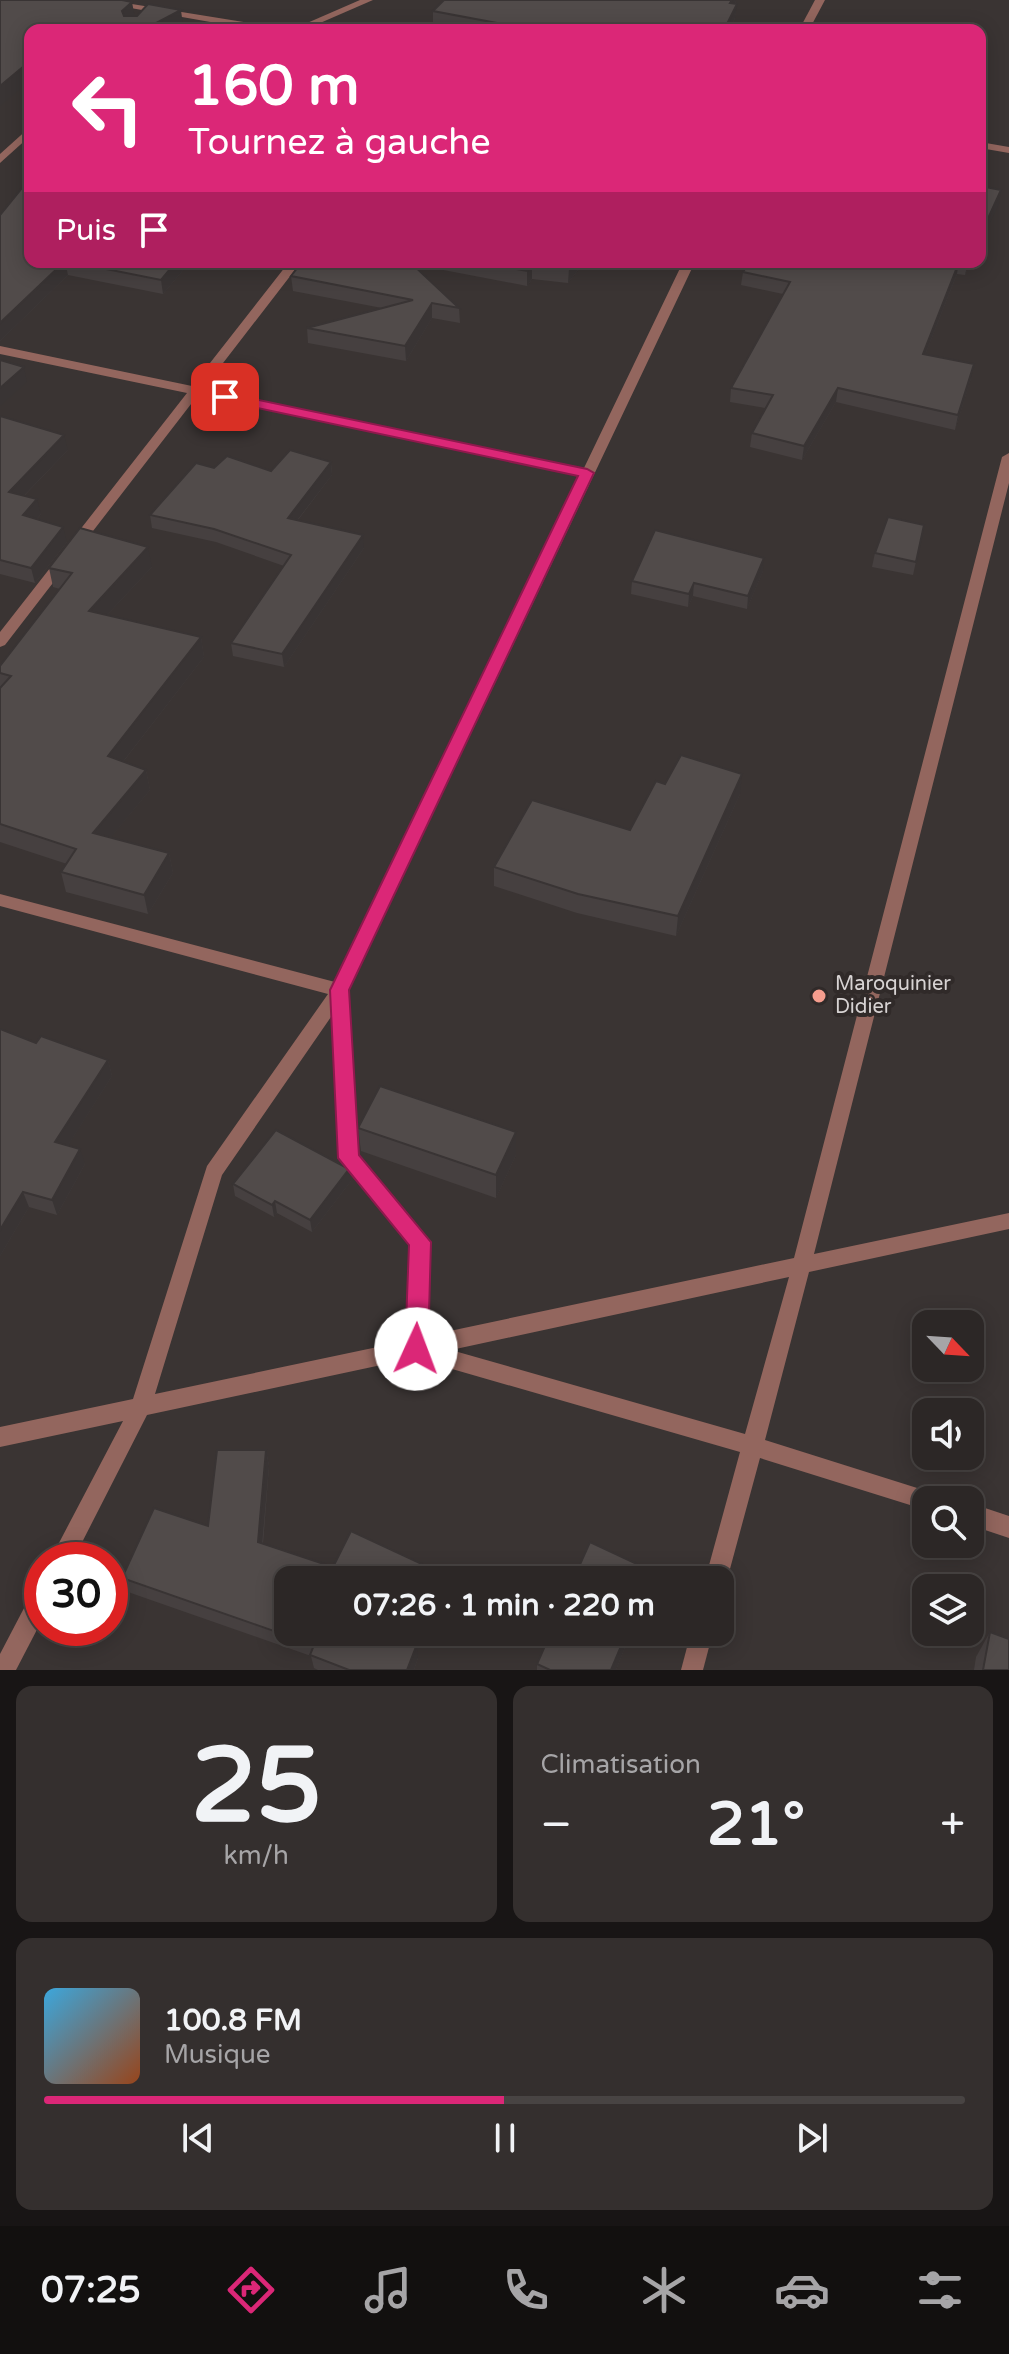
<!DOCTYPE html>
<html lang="fr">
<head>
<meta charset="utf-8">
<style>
	:root { --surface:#2c2726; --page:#342f2e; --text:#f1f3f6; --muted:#a6a5a7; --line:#484443; --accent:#db2777 }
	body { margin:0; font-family:"Varela Round",sans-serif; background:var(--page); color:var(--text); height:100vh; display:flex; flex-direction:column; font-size:30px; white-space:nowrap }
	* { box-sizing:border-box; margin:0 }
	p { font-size:26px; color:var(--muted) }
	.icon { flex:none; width:44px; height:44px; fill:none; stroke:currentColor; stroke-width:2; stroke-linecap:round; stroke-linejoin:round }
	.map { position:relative; height:1670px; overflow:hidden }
	.sheet { display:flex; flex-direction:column; gap:16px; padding:16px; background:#181515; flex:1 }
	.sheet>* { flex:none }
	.hud { position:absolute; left:24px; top:24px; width:962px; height:244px; border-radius:16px; box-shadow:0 4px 20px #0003,0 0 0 2px var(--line); background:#db2777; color:#fff; overflow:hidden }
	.needle { width:52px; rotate:115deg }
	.fabs { position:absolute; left:912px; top:1310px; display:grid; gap:16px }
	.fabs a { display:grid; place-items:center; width:72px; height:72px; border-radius:16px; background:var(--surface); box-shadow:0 4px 20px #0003,0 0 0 2px var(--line); font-size:40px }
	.speed { position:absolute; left:24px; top:1542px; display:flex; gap:16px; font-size:40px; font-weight:700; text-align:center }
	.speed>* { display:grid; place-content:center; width:104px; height:104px; border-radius:50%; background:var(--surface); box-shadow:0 4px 20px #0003,0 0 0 2px var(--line); line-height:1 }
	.speed .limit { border:12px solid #d22; background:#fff; color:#111 }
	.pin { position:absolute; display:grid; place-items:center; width:68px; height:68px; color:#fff; margin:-34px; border-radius:16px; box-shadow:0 4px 12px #0006 }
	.me { position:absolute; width:88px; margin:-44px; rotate:2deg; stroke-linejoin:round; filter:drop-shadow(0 0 6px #0008) }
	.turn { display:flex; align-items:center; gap:28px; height:168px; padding:0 32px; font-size:36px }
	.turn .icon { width:104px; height:104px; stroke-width:2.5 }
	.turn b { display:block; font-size:56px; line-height:68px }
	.then { display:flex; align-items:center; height:76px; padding:0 32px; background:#0003; gap:16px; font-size:30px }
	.big { font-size:60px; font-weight:800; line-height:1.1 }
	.sheet .widget { flex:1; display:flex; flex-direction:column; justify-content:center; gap:12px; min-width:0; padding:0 28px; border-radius:16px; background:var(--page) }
	.sheet .dial { align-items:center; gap:0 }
	.dial b { font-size:104px; line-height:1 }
	.song { display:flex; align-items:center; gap:24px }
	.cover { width:96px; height:96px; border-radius:12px; background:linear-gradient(135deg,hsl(200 70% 55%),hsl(20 70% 35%)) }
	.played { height:8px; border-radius:4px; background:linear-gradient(90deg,var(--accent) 50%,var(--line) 50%) }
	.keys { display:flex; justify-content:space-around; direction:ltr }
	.heat { display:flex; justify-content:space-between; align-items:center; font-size:44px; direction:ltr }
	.sheet .tiles { flex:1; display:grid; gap:16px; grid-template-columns:1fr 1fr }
	.widget:last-child { grid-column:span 2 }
	.trip { position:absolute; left:274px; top:1566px; width:460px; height:80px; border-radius:16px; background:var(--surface); box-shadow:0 4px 20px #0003,0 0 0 2px var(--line); font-weight:800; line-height:80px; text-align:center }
	.tabs { display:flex; height:128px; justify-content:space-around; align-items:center; background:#12100f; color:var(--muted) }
	.tabs .icon { width:56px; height:56px }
	.tabs .on { color:var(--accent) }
	.tabs b { font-size:36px; color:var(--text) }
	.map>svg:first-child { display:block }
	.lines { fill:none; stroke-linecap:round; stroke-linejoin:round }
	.minor { fill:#93665e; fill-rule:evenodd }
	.wall { fill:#464040 }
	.shaded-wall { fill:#393434 }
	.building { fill:#514b4a; stroke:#393434; stroke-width:2 }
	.route { fill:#db2777; stroke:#8e194d; stroke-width:2 }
	.poi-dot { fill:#f59d8e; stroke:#302a29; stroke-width:3 }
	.labels { text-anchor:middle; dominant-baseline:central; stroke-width:8; stroke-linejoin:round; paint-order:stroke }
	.poi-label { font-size:20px; fill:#d7d3d3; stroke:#302a29; text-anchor:start }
</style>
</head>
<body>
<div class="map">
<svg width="1009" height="1670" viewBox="0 0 1009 1670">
	<rect width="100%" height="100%" fill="#3a3433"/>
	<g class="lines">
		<g class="minor">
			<polygon points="85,0 107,0 274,27 279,30 256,30"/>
			<polygon points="360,0 373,0 304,30 291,30"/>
			<polygon points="815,0 825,0 809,30 799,30"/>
			<polygon points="30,127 30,136 0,163 0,154"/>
			<polygon points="980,142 1009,147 1009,153 980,148"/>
			<path d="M289,262H301L203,389L584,468L683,262H695L349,990L358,1155L430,1242L426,1336L794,1258L1002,457L1009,453V483L814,1254L1009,1213V1229L809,1272L765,1440L933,1493L937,1500H926V1510L760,1458L727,1580L724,1588L720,1589V1580H705L740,1452L414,1358L147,1415L73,1560H50L123,1421L0,1447V1427L133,1399L207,1166L328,994L0,906V894L335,982L580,476L198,395L5,645L0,647V632L187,393L0,354V346L192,386ZM333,1014L340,1158L410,1245L406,1341L155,1394L222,1175ZM789,1277L745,1434L451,1350Z"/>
			<polygon points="970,1503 1009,1516 1009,1538 970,1525"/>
			<polygon points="42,1586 42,1620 16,1670 0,1670 0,1654 34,1589"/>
			<polygon points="691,1632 713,1632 703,1670 681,1670"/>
		</g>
	</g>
	<g class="wall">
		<polygon points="736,0 735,18 729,30 461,30 433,25 433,11"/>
		<polygon points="0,215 30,262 190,262 163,294 68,275 0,341"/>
		<polygon points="267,262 286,262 283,265"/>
		<polygon points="299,262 584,262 568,283 532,279 527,286 412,264 459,308 460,323 432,318 406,361 308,343 307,328 382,308 293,291 291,276 299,266"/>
		<polygon points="749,262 971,262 965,275 957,274 925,355 971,378 955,430 836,402 802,460 750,447 752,433 765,408 730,402 731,388 783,294 741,285 743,272"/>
		<polygon points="0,416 68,450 24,496 41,514 37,519 67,542 35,583 0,574"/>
		<polygon points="331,462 332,475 298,520 364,548 284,667 233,656 231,643 284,566 216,542 152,528 150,515 214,468 271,471"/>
		<polygon points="924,525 913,575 872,567 875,553"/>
		<polygon points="152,567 107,615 201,637 204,657 123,762 146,770 150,790 110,838 169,853 173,873 148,914 66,892 61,872 67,864 0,842 0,666 60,589 53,587 49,568"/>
		<polygon points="763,571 747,609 693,596 688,607 631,594 632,581"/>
		<polygon points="665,784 740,794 676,936 577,913 494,886 494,867 630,830"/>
		<polygon points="0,1029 36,1043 108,1060 112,1076 68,1145 85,1164 57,1215 29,1207 0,1256"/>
		<polygon points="358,1128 516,1155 496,1198 361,1151"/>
		<polygon points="351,1181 312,1232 277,1213 274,1217 235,1196 233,1184"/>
		<polygon points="266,1450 269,1466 263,1544 333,1567 424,1578 423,1580 288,1580 395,1636 418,1658 414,1670 318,1670 314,1668 311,1656 128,1592 122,1578 208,1526"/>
		<polygon points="551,1632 631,1632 616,1670 537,1670 537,1664"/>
		<polygon points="990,1632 1009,1670 974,1670 976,1657"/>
	</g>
	<g class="shaded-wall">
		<polygon points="732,0 736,0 735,8 737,4 735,18 729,30 724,30 730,3"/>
		<polygon points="132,2 135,18 125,28 122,11"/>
		<polygon points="181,10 183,26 176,30 143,30"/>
		<polygon points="30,61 30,81 0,106 0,86"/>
		<polygon points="1001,190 999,204 980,243 980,236"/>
		<polygon points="64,262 65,262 68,275 0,341 0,323"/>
		<polygon points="176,262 190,262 163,294 161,280"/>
		<polygon points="573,262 584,262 568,283 569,268"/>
		<polygon points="959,262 957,274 920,368 923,354"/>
		<polygon points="968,262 971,262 965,275"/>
		<polygon points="532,264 532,279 527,286 527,271"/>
		<polygon points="432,303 432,318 406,361 405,346"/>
		<polygon points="974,364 971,378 955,430 958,415"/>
		<polygon points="24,367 27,382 0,406 0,388"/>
		<polygon points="838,388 836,402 802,460 804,446"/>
		<polygon points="64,435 68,450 13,507 9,492"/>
		<polygon points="331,462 332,475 289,531 288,518"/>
		<polygon points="37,499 41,514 27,530 23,515"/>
		<polygon points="63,527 67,542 35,583 31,568"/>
		<polygon points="363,535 364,548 284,667 282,654"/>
		<polygon points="148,547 152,567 93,630 89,611"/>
		<polygon points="764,558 763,571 747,609 748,596"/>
		<polygon points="694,583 693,596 688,607 689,594"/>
		<polygon points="201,637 204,657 112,776 108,756"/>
		<polygon points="146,770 150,790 98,853 93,833"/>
		<polygon points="742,774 740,794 676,936 678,916"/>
		<polygon points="169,853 173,873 148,914 144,895"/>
		<polygon points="108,1060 112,1076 60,1158 55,1142"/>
		<polygon points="516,1132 516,1155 496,1198 496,1175"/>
		<polygon points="80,1149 85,1164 57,1215 52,1200"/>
		<polygon points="349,1169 351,1181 312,1232 310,1220"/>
		<polygon points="23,1192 29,1207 0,1256 0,1230"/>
		<polygon points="275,1201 277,1213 274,1217 272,1205"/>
		<polygon points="266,1450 269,1466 261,1557 258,1542"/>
		<polygon points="422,1564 423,1580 414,1580"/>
		<polygon points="627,1632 631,1632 616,1670 611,1670"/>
		<polygon points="417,1644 418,1658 414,1670 407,1670"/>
	</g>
	<g class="building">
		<polygon points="0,0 122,0 132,2 122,11 124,16 137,16 148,4 181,10 143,30 30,30 30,61 0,86"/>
		<polygon points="444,0 732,0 730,3 737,4 724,30 497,30 502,24 433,11"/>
		<polygon points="30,178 30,262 64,262 0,323 0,215"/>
		<polygon points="980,186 1001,190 980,236"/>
		<polygon points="71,262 176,262 161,280"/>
		<polygon points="302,262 410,262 459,308 432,303 405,346 307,328 413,300 291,276"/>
		<polygon points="478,262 573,262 569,268 532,264 527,271"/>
		<polygon points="749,262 959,262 923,354 974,364 958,415 838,388 804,446 752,433 773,395 731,388 790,282 743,272"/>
		<polygon points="0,360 24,367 0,388"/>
		<polygon points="0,416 64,435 9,492 37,499 23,515 63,527 31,568 0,560"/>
		<polygon points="290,450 331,462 288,518 363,535 282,654 231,643 291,555 214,529 150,515 196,463 214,468 227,456 271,471"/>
		<polygon points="888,517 924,525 916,562 875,553"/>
		<polygon points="80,528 148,547 89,611 201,637 108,756 146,770 93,833 169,853 144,895 61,872 76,849 0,824 0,688 11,676 0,673 0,666 72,573 49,568"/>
		<polygon points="655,530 764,558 748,596 694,583 689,594 632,581"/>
		<polygon points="681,755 742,774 678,916 578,894 494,867 532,800 630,830 656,781 665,784"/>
		<polygon points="0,1029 36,1043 41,1036 108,1060 55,1142 80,1149 52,1200 23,1192 0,1230"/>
		<polygon points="380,1086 516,1132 496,1175 358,1128"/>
		<polygon points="276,1130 349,1169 310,1220 275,1201 272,1205 233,1184"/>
		<polygon points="217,1450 266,1450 258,1542 333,1567 351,1531 422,1564 414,1580 288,1580 288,1632 389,1632 388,1633 417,1644 407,1670 349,1670 310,1655 314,1645 122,1578 154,1508 208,1526"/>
		<polygon points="590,1542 652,1571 648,1580 573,1580"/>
		<polygon points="551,1632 627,1632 611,1670 550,1670 537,1664"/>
		<polygon points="990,1632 1009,1639 1009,1670 983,1670"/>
	</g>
	<polygon class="route" points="225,393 587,469 594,473 349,990 359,1155 431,1242 428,1349 424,1356 416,1360 408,1356 405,1349 409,1245 338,1158 330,990 578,476 220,400 218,397"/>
	<circle class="poi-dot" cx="819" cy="996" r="8"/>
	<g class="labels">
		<g class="poi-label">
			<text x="835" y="984">Maroquinier<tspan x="835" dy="23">Didier</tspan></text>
		</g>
	</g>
</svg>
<div class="fabs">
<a><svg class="needle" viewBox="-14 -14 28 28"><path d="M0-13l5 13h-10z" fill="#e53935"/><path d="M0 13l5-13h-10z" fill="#a6a5a7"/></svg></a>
<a><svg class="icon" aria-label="sound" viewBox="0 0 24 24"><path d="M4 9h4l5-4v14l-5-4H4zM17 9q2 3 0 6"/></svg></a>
<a><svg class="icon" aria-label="search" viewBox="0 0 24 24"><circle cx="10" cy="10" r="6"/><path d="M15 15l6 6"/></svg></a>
<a><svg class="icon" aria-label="layers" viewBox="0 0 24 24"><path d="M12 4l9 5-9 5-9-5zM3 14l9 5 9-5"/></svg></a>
</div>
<div class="speed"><div class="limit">30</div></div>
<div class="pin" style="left:225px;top:397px;background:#d93025"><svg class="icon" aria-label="arrive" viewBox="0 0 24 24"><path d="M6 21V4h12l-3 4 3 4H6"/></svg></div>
<svg class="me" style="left:416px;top:1349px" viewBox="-20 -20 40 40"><circle r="19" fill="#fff"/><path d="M0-13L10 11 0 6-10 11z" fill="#db2777"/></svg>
<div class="trip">07:26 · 1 min · 220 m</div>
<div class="hud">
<div class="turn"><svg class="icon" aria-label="left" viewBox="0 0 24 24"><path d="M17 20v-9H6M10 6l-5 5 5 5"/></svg><div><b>160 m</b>Tournez à gauche</div></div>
<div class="then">Puis<svg class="icon" aria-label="arrive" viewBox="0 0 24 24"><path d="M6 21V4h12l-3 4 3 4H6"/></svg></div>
</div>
</div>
<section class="sheet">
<div class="tiles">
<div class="widget dial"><b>25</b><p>km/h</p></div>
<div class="widget"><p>Climatisation</p>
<div class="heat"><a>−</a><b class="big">21°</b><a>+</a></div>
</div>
<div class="widget">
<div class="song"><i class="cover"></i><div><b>100.8 FM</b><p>Musique</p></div></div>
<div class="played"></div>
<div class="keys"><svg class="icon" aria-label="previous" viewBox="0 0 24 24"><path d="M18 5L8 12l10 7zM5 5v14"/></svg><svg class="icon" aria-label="pause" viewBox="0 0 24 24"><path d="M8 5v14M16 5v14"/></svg><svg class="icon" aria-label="next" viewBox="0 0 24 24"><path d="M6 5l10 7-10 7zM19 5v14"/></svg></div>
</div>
</div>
</section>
<nav class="tabs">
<b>07:25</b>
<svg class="icon on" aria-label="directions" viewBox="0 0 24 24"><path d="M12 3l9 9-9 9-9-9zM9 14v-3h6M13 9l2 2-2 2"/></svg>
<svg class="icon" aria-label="music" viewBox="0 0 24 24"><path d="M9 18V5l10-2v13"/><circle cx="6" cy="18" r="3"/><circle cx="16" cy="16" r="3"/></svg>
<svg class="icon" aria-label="phone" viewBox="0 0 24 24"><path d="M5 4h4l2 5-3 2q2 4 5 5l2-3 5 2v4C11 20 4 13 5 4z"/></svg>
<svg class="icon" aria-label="climate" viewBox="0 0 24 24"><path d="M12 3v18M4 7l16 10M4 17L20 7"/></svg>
<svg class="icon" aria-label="car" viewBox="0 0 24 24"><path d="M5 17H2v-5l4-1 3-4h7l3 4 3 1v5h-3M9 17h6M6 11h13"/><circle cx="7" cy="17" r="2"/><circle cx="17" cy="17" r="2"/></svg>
<svg class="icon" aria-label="filters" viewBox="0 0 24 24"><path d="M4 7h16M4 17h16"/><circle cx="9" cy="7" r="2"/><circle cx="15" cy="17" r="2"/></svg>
</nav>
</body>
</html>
